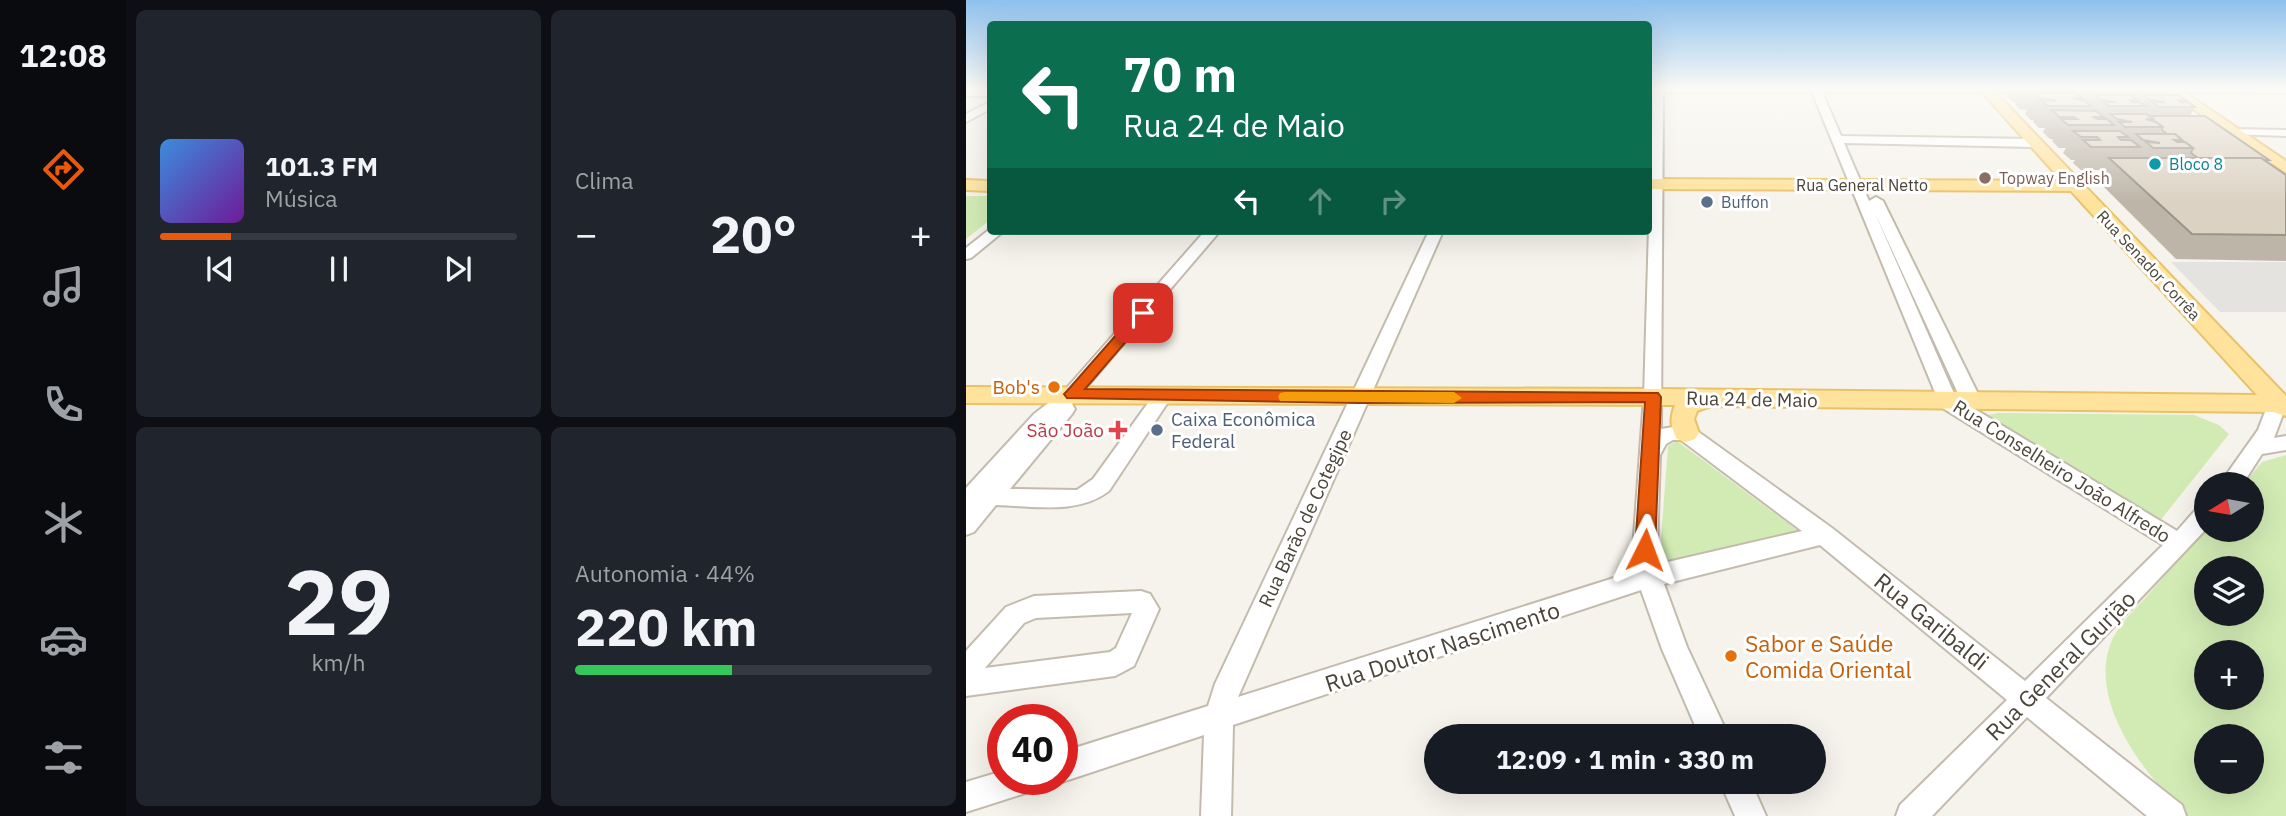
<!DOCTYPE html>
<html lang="pt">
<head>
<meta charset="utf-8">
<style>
	:root { --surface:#171b24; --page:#20242c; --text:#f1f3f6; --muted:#9ea1a6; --line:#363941; --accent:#ea580c }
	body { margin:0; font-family:"IBM Plex Sans",sans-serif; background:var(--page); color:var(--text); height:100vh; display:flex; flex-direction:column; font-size:26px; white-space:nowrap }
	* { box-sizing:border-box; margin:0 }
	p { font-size:23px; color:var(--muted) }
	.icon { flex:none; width:38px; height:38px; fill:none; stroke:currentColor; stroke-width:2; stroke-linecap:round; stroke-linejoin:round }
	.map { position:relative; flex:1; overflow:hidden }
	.details { display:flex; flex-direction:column; gap:10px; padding:10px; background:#0d0f14; width:840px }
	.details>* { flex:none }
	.guide { position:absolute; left:21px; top:21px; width:665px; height:214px; border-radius:7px; box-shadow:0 7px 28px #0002; background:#0b6e4f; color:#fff; overflow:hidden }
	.needle { width:46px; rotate:259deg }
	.buttons { position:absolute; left:1228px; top:472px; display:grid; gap:14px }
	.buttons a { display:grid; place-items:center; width:70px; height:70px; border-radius:50%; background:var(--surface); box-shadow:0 7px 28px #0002; font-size:35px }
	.speed { position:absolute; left:21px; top:704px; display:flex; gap:14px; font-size:35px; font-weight:700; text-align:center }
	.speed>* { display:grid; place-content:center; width:91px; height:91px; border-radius:50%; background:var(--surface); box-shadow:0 7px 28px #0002; line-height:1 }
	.speed .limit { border:10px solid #d22; background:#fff; color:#111 }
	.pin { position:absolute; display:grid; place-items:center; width:60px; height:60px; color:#fff; margin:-30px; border-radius:14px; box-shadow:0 4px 10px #0006 }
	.me { position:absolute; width:77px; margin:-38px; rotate:3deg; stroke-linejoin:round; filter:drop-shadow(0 0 5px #0008) }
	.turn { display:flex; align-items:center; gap:24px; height:147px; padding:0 21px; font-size:32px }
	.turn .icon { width:91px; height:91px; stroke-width:2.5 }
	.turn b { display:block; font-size:49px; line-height:60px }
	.lanes { display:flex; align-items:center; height:66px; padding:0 21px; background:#0003; justify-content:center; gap:35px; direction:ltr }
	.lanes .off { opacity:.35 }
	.big { font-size:52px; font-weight:800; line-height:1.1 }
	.details .widget { flex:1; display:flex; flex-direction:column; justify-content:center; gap:10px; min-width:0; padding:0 24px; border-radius:10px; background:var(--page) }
	.details .dial { align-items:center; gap:0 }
	.dial b { font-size:91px; line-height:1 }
	.song { display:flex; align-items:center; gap:21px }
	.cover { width:84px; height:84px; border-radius:10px; background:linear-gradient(135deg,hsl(210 70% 55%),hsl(280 70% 35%)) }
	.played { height:7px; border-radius:4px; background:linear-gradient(90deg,var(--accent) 20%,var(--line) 20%) }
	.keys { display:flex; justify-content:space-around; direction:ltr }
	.heat { display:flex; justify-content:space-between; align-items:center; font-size:38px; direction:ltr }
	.charge { height:10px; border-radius:5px; background:linear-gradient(90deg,#34c759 44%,var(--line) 0) }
	.details .tiles { flex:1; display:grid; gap:10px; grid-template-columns:repeat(2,1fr) }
	.trip { position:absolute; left:458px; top:724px; width:402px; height:70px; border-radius:35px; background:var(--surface); box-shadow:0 7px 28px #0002; font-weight:800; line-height:70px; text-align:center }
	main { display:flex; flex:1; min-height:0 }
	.dock { display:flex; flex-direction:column; width:126px; justify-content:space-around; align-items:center; background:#090b0e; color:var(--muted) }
	.dock .icon { width:49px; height:49px }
	.dock .active { color:var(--accent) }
	.dock b { font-size:32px; color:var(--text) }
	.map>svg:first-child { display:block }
	.green { fill:#d2ebb4; fill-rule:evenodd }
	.parking { fill:#e5e3e0 }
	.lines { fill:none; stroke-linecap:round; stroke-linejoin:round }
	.minor-casing { stroke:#c3bbad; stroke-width:4 }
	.major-casing { stroke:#e9c267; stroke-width:4 }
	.minor { fill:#fff; fill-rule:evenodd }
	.major { fill:#ffe39c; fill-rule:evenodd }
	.wall { fill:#bdb5a8 }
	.building { fill:#dcd2c3; stroke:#9a9388; stroke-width:2 }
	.route { fill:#ea580c; stroke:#983908; stroke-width:2 }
	.slow { fill:#f59e0b }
	.culture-dot { fill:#0f9aa8; stroke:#fff; stroke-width:2.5 }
	.education-dot { fill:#8d6e63; stroke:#fff; stroke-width:2.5 }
	.service-dot { fill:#5c6f8a; stroke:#fff; stroke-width:2.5 }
	.food-dot { fill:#e8710a; stroke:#fff; stroke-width:2.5 }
	.health-dot { fill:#e0444e; stroke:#fff; stroke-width:2.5 }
	.labels { text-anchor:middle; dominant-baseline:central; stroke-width:6; stroke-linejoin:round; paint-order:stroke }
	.far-culture-label { font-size:16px; fill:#0d838f; stroke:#fff; text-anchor:start }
	.far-education-label { font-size:16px; fill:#785e54; stroke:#fff; text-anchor:start }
	.far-street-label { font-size:16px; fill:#4b4439; stroke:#fff }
	.far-service-label { font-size:16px; fill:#4e5e75; stroke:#fff; text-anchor:start }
	.food-label { font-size:19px; fill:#c56008; stroke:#fff; text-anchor:end }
	.street-label { font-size:19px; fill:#4b4439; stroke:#fff }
	.service-label { font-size:19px; fill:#4e5e75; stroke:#fff; text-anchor:start }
	.health-label { font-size:19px; fill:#be3a42; stroke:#fff; text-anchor:end }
	.near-street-label { font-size:23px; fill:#4b4439; stroke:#fff }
	.near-food-label { font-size:23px; fill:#c56008; stroke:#fff; text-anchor:start }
</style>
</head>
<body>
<main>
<nav class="dock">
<b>12:08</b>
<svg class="icon active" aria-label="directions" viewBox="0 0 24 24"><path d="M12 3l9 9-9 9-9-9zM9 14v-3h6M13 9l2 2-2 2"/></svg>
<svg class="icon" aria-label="music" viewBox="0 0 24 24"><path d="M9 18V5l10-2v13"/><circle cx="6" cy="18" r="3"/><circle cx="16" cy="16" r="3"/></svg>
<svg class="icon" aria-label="phone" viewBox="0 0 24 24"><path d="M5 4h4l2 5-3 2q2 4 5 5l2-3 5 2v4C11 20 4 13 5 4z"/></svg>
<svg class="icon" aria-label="climate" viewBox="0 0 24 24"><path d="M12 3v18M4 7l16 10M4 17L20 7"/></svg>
<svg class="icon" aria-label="car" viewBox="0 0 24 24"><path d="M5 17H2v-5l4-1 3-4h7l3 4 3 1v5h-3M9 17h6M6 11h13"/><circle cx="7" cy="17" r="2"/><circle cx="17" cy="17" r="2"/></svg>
<svg class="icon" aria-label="filters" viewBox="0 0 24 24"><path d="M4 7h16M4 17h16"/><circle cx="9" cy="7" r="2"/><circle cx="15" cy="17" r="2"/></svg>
</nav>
<section class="details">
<div class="tiles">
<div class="widget">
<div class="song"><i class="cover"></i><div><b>101.3 FM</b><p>Música</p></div></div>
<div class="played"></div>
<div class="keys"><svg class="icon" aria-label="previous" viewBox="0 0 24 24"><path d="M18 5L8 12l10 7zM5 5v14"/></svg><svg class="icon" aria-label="pause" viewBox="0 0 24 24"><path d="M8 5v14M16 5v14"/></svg><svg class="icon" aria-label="next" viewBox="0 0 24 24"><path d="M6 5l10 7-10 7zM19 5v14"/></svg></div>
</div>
<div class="widget"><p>Clima</p>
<div class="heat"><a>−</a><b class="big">20°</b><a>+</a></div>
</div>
<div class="widget dial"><b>29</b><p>km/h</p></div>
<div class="widget"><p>Autonomia · 44%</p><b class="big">220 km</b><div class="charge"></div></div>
</div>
</section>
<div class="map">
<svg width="1320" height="816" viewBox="0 0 1320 816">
	<rect width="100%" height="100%" fill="#f6f3ec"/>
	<g class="green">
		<polygon points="0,196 24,196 24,220 0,239"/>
		<polygon points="1032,413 1228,415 1253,425 1263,434 1190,526 1022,415"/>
		<polygon points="711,441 838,535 693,565 702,446"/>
		<path d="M1320,455V816H1221C1180,776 1118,699 1147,638C1155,622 1169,609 1181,596C1201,573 1221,550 1241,526V530H1286V485H1277L1296,462ZM1241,569H1286V614H1241ZM1241,653H1286V698H1241ZM1241,737H1286V782H1241Z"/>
	</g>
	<polygon class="parking" points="1205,262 1320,262 1320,312 1254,312"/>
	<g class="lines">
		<g class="minor-casing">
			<g id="minor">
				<path d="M682,88H1075L1070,92H856L875,136L1070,139L1076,143L1070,147L878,143L903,201L910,197L917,201L1016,402L1013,407L1007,408L1211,531L1233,506L1241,503V528L1080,698L1216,805L1220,816H1181L1061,717L966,816H930L934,805L1041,700L854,545L698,584L721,647L763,737H734L696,649L675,590L267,725L265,816H235L238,735L96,782L89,779H96V752L242,706L249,684L463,231H477L272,697L670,571L667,549L678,397L687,92H682ZM697,92H846L975,407L1197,545L1059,681L866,528L727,428L713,426L695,429ZM908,211L996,402H997L990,398ZM707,440H715L836,531L693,564L691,549L694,455L700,444Z"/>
				<polygon points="1320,88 1320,93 1171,92 1166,89"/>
				<rect x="0" y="90" width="24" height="6"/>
				<polygon points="24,102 24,109 0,122 0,114"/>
				<polygon points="1267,129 1320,130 1320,136 1263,134 1261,132"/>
				<polygon points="24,229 38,231 5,258 0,259 0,248"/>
				<path d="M239,231H254L106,404L109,409L106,414L44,489L111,490L127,479L190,392H204L206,396L143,491C112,515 68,506 30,505L8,532L0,535V488L68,414L99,390Z"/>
				<polygon points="1311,398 1318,399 1320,406 1308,438 1320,436 1320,450 1296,454 1276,485 1253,485 1292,430 1304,399"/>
				<path d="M175,591L184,594L193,609L168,666L149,676L0,696V651L40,607L68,596ZM166,613L150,648L144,652L19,668L58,623L70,618Z"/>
				<polygon points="37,771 37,779 73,779 69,790 0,812 0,782"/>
				<polygon points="754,782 785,782 800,816 769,816"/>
			</g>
		</g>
		<g class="major-casing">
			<g id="major">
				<path d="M1012,88H1025L1320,396V416L1307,412L745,406L731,411L728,419L733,433L729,439L720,442L711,439C704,427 704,418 709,405L0,403V387L687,389L1291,395L1105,191L682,189V179L1096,181Z"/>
				<polygon points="1197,88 1212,88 1320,161 1320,173"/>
				<polygon points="0,180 24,181 24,191 0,190"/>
			</g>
		</g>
		<use href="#minor" class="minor"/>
		<use href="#major" class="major"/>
	</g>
	<polygon class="wall" points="1044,88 1198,88 1194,95 1219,100 1218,102 1229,107 1224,116 1303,160 1301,162 1320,175 1320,261 1210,259 1132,181 1137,170 1115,170 1107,163 1109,160 1105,160 1097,153 1100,148 1093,148 1086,141 1087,139 1084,139 1077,132 1079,128 1073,128 1067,122 1068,120 1065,120 1059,114 1061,110 1054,109 1049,104 1050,102 1047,102 1041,97"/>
	<g class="building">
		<polygon points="1067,93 1109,93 1116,98 1107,98 1119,101 1125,106 1081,106 1075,100 1090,101 1073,98"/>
		<polygon points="1130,95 1165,95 1171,100 1163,100 1166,102 1173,102 1180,106 1143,106 1137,102 1150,102 1135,100"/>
		<polygon points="1177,95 1212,95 1219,100 1212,100 1215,102 1222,102 1229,107 1193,107 1186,102 1199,102 1184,100"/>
		<polygon points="1086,110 1130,111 1138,117 1128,117 1131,119 1141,119 1148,125 1102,125 1095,119 1111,119 1108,117 1093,117"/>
		<polygon points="1144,114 1181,114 1188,119 1180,119 1190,122 1197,127 1159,127 1153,122 1166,122 1151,119"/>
		<polygon points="1183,116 1239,116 1303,160 1298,160 1295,158 1232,158 1225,153 1227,148 1219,142 1215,142 1216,140 1209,134 1201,134 1196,130 1197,127 1190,122 1187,121 1188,119"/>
		<polygon points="1107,131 1154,131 1162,137 1152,137 1155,140 1165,140 1174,147 1125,147 1117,140 1134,140 1131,137 1115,137"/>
		<polygon points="1170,134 1209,134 1216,140 1208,140 1211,142 1219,142 1227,148 1187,148 1180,142 1194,143 1177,140"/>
		<polygon points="1143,158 1295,158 1320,175 1320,235 1226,234"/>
	</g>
	<linearGradient id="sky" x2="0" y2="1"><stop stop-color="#8ec1ed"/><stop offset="0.44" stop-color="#fbfaf6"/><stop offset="1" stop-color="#fbfaf6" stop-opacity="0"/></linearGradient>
	<rect width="1320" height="202" fill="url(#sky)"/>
	<polygon class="route" points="177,309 184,313 182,316 119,389 692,393 695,397 689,550 686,555 679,557 672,555 669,550 679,402 394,403 101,398 98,394 101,391 172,310"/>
	<polygon class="slow" points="319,392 488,392 496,398 488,403 314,401 312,397 314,393"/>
	<circle class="culture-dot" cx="1189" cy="164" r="7"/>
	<circle class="education-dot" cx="1019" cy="178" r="7"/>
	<g class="service-dot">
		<circle cx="741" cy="202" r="7"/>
		<circle cx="191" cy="430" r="7"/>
	</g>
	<g class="food-dot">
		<circle cx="88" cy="387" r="7"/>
		<circle cx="765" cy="656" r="7"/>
	</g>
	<path class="health-dot" d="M148.5 419.5h7v7h7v7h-7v7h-7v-7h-7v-7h7z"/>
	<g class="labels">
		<g class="far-culture-label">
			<text x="1203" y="164">Bloco 8</text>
		</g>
		<g class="far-education-label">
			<text x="1033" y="178">Topway English</text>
		</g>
		<g class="far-street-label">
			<text x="896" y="185">Rua General Netto</text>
			<text transform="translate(1183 265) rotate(47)">Rua Senador Corrêa</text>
		</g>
		<g class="far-service-label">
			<text x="755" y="202">Buffon</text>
		</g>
		<g class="food-label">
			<text x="74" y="387">Bob's</text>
		</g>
		<g class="street-label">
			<text transform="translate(786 399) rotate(1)">Rua 24 de Maio</text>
			<text transform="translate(1096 471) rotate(32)">Rua Conselheiro João Alfredo</text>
			<text transform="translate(339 518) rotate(-65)">Rua Barão de Cotegipe</text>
		</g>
		<g class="service-label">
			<text x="205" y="419">Caixa Econômica<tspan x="205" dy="22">Federal</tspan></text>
		</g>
		<g class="health-label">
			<text x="138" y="430">São João</text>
		</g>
		<g class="near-street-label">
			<text transform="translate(966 621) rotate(39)">Rua Garibaldi</text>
			<text transform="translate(476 646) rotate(-18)">Rua Doutor Nascimento</text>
			<text transform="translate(1094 665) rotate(-45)">Rua General Gurjão</text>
		</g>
		<g class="near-food-label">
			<text x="779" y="643">Sabor e Saúde<tspan x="779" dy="26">Comida Oriental</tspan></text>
		</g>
	</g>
</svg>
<div class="buttons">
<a><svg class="needle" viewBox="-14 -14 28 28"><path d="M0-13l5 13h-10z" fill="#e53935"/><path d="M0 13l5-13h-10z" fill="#9ea1a6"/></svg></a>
<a><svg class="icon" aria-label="layers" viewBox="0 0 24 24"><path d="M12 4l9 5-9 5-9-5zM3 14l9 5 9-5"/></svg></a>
<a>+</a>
<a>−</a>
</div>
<div class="speed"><div class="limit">40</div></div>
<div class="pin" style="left:177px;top:313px;background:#d93025"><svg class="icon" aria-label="arrive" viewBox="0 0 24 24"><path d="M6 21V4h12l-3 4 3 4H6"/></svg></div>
<svg class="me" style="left:679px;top:550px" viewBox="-20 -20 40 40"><path d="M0-17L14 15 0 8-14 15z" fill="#ea580c" stroke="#fff" stroke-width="4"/></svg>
<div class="trip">12:09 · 1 min · 330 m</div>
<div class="guide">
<div class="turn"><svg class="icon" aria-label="left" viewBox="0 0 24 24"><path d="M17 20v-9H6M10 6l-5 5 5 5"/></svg><div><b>70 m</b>Rua 24 de Maio</div></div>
<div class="lanes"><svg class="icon" aria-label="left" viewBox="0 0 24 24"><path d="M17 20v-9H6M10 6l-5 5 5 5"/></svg><svg class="icon off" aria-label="ahead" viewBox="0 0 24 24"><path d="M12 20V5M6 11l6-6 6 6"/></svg><svg class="icon off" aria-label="right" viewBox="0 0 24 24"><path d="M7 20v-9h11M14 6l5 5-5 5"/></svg></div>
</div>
</div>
</main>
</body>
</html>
